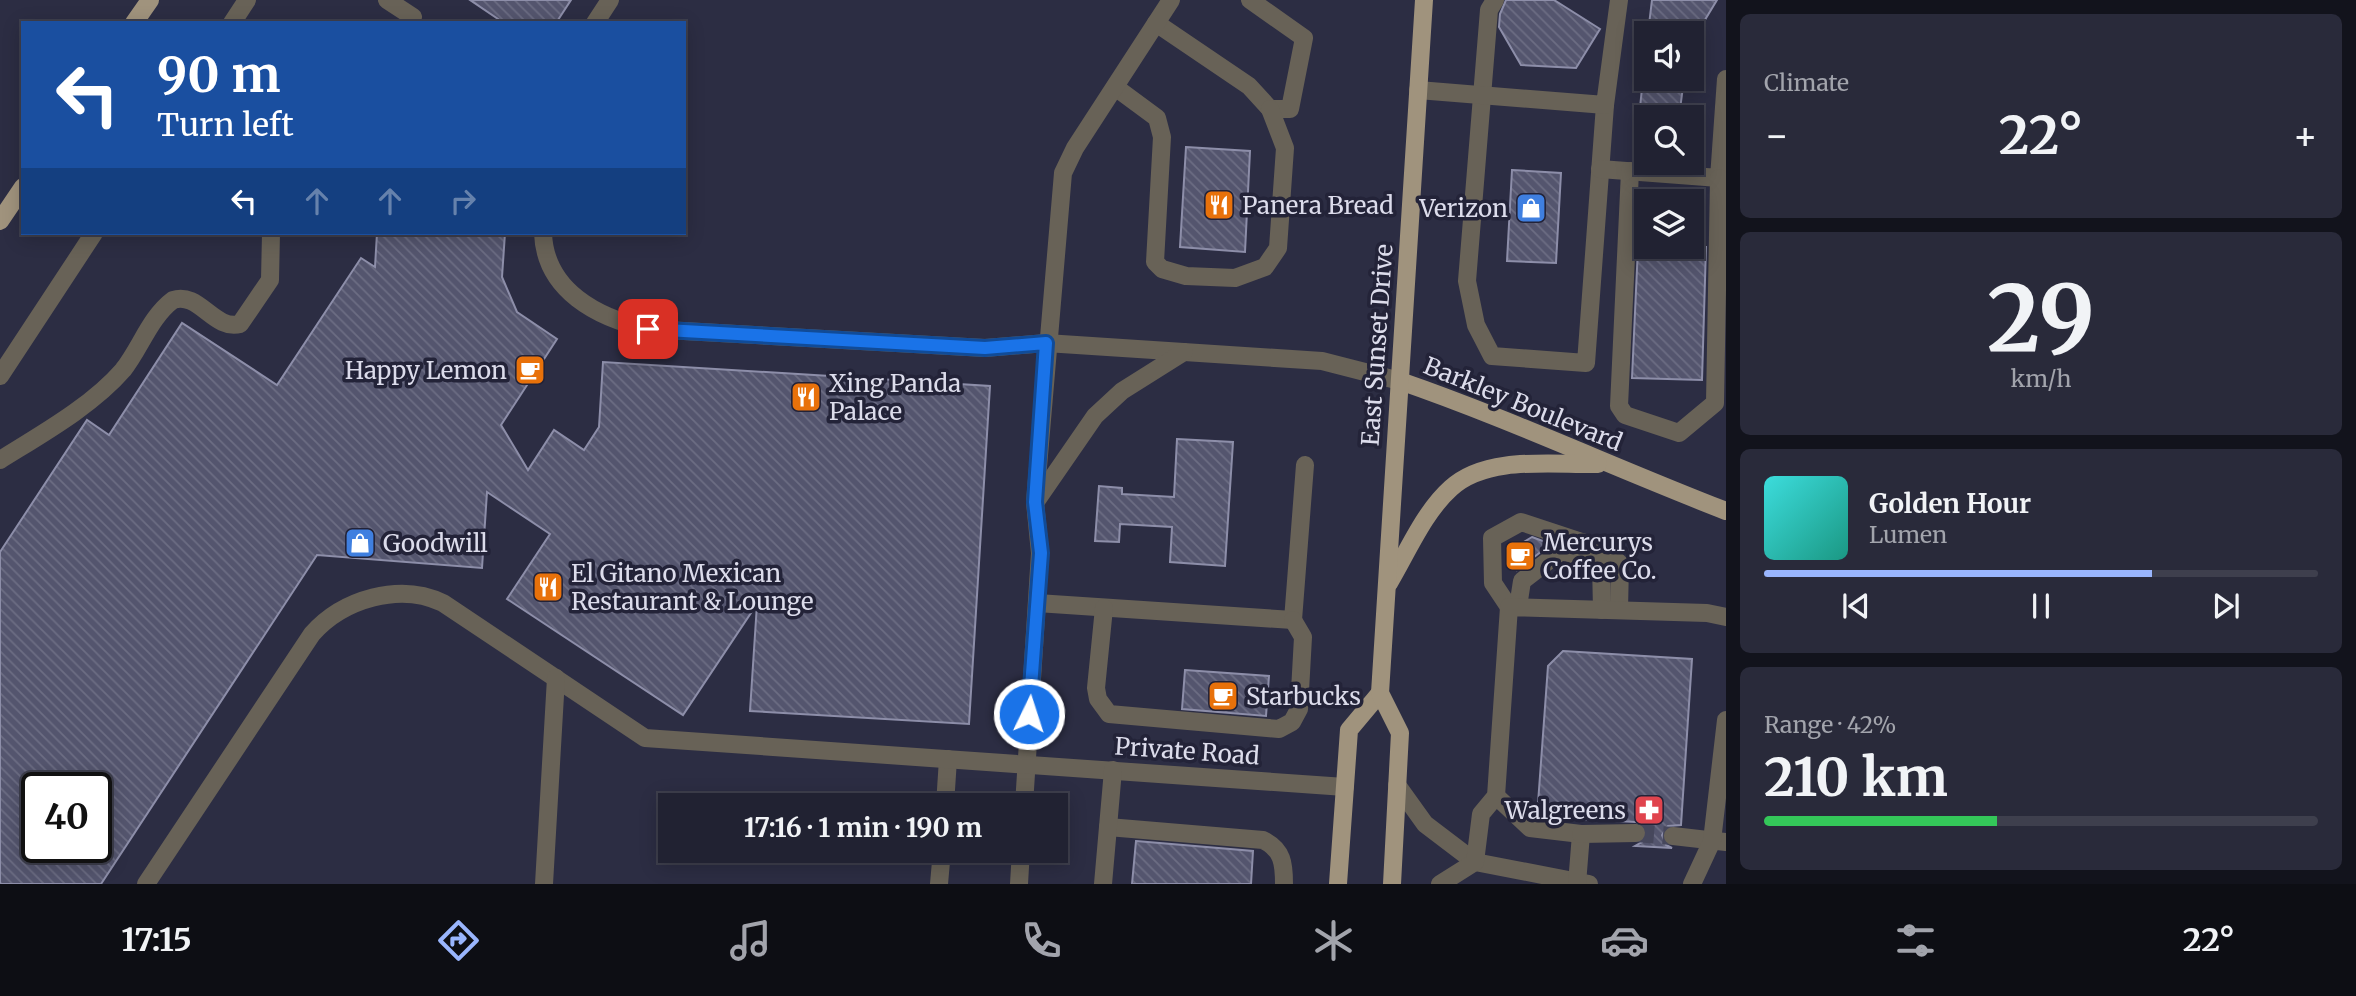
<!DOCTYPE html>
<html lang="en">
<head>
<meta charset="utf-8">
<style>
	:root { --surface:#212232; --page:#292a3a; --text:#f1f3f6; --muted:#a2a4ac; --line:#3e3f4d; --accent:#99b5fd }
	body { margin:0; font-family:Merriweather,serif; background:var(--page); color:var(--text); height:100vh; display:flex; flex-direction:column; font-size:26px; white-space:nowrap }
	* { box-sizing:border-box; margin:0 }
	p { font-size:23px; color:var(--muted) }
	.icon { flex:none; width:38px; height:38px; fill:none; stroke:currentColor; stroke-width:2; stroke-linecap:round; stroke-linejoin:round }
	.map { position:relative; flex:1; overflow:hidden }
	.sheet { display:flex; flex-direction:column; gap:14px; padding:14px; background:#12131c; width:630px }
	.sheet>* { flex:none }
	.banner { position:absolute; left:21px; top:21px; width:665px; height:214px; border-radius:0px; box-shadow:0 4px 18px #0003,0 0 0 2px var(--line); background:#1a4fa0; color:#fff; overflow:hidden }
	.tools { position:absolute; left:1634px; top:21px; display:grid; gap:14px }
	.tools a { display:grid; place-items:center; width:70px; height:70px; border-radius:0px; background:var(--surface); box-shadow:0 4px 18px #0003,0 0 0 2px var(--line); font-size:35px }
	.speed { position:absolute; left:21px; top:772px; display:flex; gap:14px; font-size:35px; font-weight:700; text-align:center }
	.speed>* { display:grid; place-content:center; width:91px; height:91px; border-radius:50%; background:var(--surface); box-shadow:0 4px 18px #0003,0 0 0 2px var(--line); line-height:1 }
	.speed .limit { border:4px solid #111; border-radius:10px; background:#fff; color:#111 }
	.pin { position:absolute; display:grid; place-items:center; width:60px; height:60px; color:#fff; margin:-30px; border-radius:14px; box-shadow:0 4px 10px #0006 }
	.me { position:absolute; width:77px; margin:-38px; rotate:4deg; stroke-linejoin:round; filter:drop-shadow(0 0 5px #0008) }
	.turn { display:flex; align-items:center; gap:24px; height:147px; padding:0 21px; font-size:32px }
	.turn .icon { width:91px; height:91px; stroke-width:2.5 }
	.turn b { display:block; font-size:49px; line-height:60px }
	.lanes { display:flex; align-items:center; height:66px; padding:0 21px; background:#0003; justify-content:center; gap:35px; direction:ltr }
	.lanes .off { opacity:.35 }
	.big { font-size:52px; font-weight:700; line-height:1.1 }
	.sheet .widget { flex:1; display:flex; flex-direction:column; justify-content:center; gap:10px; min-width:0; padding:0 24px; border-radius:10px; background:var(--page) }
	.sheet .dial { align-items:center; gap:0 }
	.dial b { font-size:91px; line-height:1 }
	.song { display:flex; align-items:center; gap:21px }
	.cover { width:84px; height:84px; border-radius:10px; background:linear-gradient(135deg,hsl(180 70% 55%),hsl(170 70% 35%)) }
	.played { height:7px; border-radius:4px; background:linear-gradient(90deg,var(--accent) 70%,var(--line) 70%) }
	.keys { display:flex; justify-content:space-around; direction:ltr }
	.heat { display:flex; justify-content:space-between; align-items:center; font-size:38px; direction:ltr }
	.charge { height:10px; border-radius:5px; background:linear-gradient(90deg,#34c759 42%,var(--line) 0) }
	.trip { position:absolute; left:658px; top:793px; width:410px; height:70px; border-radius:0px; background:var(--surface); box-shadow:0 4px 18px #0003,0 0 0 2px var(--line); font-weight:700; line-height:70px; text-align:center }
	.tabs { display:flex; height:112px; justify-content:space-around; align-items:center; background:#0d0e14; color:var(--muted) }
	.tabs .icon { width:49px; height:49px }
	.tabs .active { color:var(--accent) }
	.tabs b { font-size:32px; color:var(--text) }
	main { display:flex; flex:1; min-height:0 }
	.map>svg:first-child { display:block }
	.building { fill:url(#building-back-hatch); stroke:#8d8ea9; stroke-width:2; fill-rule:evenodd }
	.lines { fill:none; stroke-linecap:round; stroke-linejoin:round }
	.minor-tunnel { stroke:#46475c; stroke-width:18; stroke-dasharray:18 9; stroke-linecap:butt }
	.minor { stroke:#686257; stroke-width:18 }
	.major { stroke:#a0937d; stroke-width:18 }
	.route-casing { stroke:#114b97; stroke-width:18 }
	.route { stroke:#1a73e8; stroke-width:12 }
	.labels { text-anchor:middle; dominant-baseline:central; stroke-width:7; stroke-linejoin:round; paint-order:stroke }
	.poi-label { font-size:24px; fill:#dcdceb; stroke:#232338; text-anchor:start }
	.street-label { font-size:24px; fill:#dcdceb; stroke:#232338 }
</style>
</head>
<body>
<main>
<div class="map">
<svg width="1726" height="884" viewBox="0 0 1726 884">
	<defs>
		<pattern id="building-back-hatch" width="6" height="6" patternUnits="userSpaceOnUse" patternTransform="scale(1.75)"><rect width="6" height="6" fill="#54556e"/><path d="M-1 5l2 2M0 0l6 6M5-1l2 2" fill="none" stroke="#6c6d83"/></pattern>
	</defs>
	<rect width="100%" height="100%" fill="#2c2d43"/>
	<g class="building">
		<polygon points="470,0 571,0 556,23 504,23"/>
		<polygon points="1506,0 1554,0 1600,29 1576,68 1521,65 1499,27 1500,14"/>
		<polygon points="1652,0 1717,0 1697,33 1648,33"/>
		<polygon points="1643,79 1684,79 1679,117 1639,117"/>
		<polygon points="1186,147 1250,151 1245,252 1180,247"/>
		<polygon points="1512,170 1561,173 1556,263 1507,261"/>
		<path d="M377,233H505L502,277L517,312L557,339L501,425L528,470L554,430L584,450L599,427L603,362L990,386L969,724L750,711L757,604L683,715L507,599L550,534L487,492L482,568L317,555L101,884H0V552L87,420L109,435L182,323L277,385L361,258L375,267ZM37,788H96V847H37Z"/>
		<polygon points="1638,247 1706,247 1702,380 1632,378"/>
		<polygon points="1177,439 1233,442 1225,566 1170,562 1172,527 1120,524 1119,542 1095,541 1099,486 1122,488 1122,494 1174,497"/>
		<polygon points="1532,537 1551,544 1517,570 1507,552"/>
		<polygon points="1563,651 1692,659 1681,825 1668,826 1662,835 1666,845 1672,848 1635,846 1642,842 1647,833 1645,827 1636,822 1537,817 1548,666"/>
		<polygon points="1185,670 1269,676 1266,716 1182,709"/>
		<polygon points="1136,841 1253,851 1251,884 1132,884"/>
	</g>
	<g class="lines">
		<polyline class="minor-tunnel" points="1636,833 1673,836"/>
		<g class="minor">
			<polyline points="387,0 413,17 409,23"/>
			<polyline points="1495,0 1489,10 1467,281 1476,325 1492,356 1586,363 1605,105"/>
			<polyline points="232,23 247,0"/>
			<polyline points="595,23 610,0"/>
			<polyline points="1156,23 1249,86 1270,109 1290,109 1304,38 1250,0"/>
			<polyline points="1115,87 1157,118 1162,137 1155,262 1162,269 1186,276 1235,278 1265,267 1278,248 1285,148 1270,109"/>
			<polyline points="1418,90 1605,105 1619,0"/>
			<polyline points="1600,169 1719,178 1726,79"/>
			<polyline points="1630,171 1619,406 1625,415 1679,433 1715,403 1719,178"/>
			<path d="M543,233C545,291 598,318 648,329L985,348L1046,343L1322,361L1400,381"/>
			<polyline points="0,376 94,233"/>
			<path d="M0,460C40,435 92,406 123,370C140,349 150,317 173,300C199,291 214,331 240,324L270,280L271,233"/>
			<polyline points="1037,500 1095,416 1122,391 1184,352"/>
			<polyline points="1037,603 1293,620 1305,465"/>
			<polyline points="1509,607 1493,583 1492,538 1521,522 1606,550 1620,564 1619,610"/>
			<polyline points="1518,607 1522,581 1561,551 1601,563 1602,610"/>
			<polyline points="1104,608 1096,688 1098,699 1109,714 1279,729 1292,722 1299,709 1303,637 1293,620"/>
			<polyline points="1397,785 1425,824 1475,862 1589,884"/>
			<polyline points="1496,796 1530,828 1581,834 1577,884"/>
			<polyline points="945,805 948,759"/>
			<polyline points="1024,805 1040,553 1035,502 1063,173 1075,148 1171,0"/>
			<path d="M1108,827L1263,840C1283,850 1284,864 1284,884"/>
			<polyline points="1581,834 1636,833"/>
			<polyline points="1673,836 1726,842"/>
			<path d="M146,884L312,634C343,599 400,582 443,603L645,738L1345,787"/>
			<polyline points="544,884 556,678"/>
			<polyline points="939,884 942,850"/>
			<polyline points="1019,884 1021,850"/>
			<polyline points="1103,884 1113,770"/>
			<polyline points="1440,884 1475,862 1481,814 1496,796 1509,607 1707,613 1726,617"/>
			<polyline points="1692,884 1712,841 1726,720"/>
		</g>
		<g class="major">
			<polyline points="134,23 150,0"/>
			<polyline points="0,221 23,187"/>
			<path d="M1400,381C1510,419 1617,469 1726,511"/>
			<path d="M1389,583C1407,553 1424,512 1451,488C1487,455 1553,465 1598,464"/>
			<polyline points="1338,884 1349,730 1380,693"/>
			<polyline points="1392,884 1400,733 1380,693 1424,0"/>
		</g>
	</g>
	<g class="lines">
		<g class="route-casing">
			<polyline id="route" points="648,329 985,348 1046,343 1035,502 1041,553 1029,714"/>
		</g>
		<use href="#route" class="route"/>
	</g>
	<defs>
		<g id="restaurant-square" transform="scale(1.575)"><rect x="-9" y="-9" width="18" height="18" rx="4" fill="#e8710a" stroke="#232338"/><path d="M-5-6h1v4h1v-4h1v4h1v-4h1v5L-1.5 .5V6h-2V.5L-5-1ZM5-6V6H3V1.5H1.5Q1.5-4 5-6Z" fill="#fff"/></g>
		<g id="shop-square" transform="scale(1.575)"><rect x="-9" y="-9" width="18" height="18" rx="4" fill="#3f7fe0" stroke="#232338"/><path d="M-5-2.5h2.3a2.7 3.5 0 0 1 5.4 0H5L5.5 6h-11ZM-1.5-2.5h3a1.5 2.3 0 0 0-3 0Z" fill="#fff"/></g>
		<g id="cafe-square" transform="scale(1.575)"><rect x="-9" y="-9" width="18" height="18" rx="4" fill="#e8710a" stroke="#232338"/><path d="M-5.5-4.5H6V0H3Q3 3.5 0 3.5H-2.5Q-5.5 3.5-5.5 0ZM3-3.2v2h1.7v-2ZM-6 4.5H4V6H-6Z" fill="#fff"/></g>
		<g id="pharmacy-square" transform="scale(1.575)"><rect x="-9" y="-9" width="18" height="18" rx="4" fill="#e0444e" stroke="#232338"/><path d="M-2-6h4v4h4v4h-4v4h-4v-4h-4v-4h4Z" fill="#fff"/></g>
	</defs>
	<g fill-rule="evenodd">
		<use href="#restaurant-square" x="1219" y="205"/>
		<use href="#shop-square" x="1531" y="208"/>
		<use href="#cafe-square" x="530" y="370"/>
		<use href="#restaurant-square" x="806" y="397"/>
		<use href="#shop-square" x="360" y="543"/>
		<use href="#cafe-square" x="1520" y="556"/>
		<use href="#restaurant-square" x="548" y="587"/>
		<use href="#cafe-square" x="1223" y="696"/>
		<use href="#pharmacy-square" x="1649" y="810"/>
	</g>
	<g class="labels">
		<g class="poi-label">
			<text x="1242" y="205">Panera Bread</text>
			<text x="1508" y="208" text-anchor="end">Verizon</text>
			<text x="507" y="370" text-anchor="end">Happy Lemon</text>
			<text x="829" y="383">Xing Panda<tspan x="829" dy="28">Palace</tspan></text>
			<text x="1543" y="542">Mercurys<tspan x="1543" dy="28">Coffee Co.</tspan></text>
			<text x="383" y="543">Goodwill</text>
			<text x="571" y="573">El Gitano Mexican<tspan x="571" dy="28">Restaurant &amp; Lounge</tspan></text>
			<text x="1246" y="696">Starbucks</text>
			<text x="1626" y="810" text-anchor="end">Walgreens</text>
		</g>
		<g class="street-label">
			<text transform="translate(1377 345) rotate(-86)">East Sunset Drive</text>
			<text transform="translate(1523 404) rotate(22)">Barkley Boulevard</text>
			<text transform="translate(1187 751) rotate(4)">Private Road</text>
		</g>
	</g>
</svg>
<div class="tools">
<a><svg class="icon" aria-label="sound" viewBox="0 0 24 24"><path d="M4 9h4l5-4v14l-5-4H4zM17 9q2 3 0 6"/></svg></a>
<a><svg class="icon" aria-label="search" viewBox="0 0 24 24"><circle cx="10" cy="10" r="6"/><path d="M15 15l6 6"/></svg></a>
<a><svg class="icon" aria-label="layers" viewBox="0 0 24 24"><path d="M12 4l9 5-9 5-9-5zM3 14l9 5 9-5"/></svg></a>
</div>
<div class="speed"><div class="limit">40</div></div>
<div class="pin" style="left:648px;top:329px;background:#d93025"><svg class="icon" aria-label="arrive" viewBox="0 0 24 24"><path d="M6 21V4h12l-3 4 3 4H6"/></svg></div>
<svg class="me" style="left:1029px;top:714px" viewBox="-20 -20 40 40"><circle r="17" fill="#1a73e8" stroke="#fff" stroke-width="3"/><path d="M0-11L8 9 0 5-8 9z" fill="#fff"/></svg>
<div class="trip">17:16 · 1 min · 190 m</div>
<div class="banner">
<div class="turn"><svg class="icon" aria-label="left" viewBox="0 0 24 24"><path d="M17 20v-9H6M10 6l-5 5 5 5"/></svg><div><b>90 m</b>Turn left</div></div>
<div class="lanes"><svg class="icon" aria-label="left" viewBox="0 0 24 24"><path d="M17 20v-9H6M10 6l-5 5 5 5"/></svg><svg class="icon off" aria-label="ahead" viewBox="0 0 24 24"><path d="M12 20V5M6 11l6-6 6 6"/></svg><svg class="icon off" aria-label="ahead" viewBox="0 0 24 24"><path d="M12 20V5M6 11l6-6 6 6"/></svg><svg class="icon off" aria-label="right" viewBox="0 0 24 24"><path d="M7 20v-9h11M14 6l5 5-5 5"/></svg></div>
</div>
</div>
<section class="sheet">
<div class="widget"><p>Climate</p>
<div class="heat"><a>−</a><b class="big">22°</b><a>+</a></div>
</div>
<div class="widget dial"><b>29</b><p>km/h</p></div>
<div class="widget">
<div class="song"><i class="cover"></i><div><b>Golden Hour</b><p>Lumen</p></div></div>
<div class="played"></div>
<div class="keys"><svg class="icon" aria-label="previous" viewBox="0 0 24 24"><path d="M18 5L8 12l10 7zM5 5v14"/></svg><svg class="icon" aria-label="pause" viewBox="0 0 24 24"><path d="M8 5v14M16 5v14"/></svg><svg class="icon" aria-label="next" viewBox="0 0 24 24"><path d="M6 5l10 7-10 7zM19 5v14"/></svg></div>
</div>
<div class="widget"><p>Range · 42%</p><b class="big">210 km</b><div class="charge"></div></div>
</section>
</main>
<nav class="tabs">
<b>17:15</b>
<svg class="icon active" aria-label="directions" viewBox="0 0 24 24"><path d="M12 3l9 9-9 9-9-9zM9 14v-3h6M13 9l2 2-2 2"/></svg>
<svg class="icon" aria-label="music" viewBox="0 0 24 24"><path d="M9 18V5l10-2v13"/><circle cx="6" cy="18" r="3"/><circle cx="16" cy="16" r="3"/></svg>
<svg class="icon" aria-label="phone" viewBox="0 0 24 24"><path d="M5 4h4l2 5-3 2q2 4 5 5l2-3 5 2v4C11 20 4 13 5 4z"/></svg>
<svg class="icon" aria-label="climate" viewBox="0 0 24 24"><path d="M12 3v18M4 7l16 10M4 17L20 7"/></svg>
<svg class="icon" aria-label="car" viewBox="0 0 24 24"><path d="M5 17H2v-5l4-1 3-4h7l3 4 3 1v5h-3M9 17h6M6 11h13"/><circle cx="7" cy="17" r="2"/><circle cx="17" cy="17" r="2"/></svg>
<svg class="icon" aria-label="filters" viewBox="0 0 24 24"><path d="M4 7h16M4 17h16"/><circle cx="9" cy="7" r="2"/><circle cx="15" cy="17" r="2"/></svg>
<b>22°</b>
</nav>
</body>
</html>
